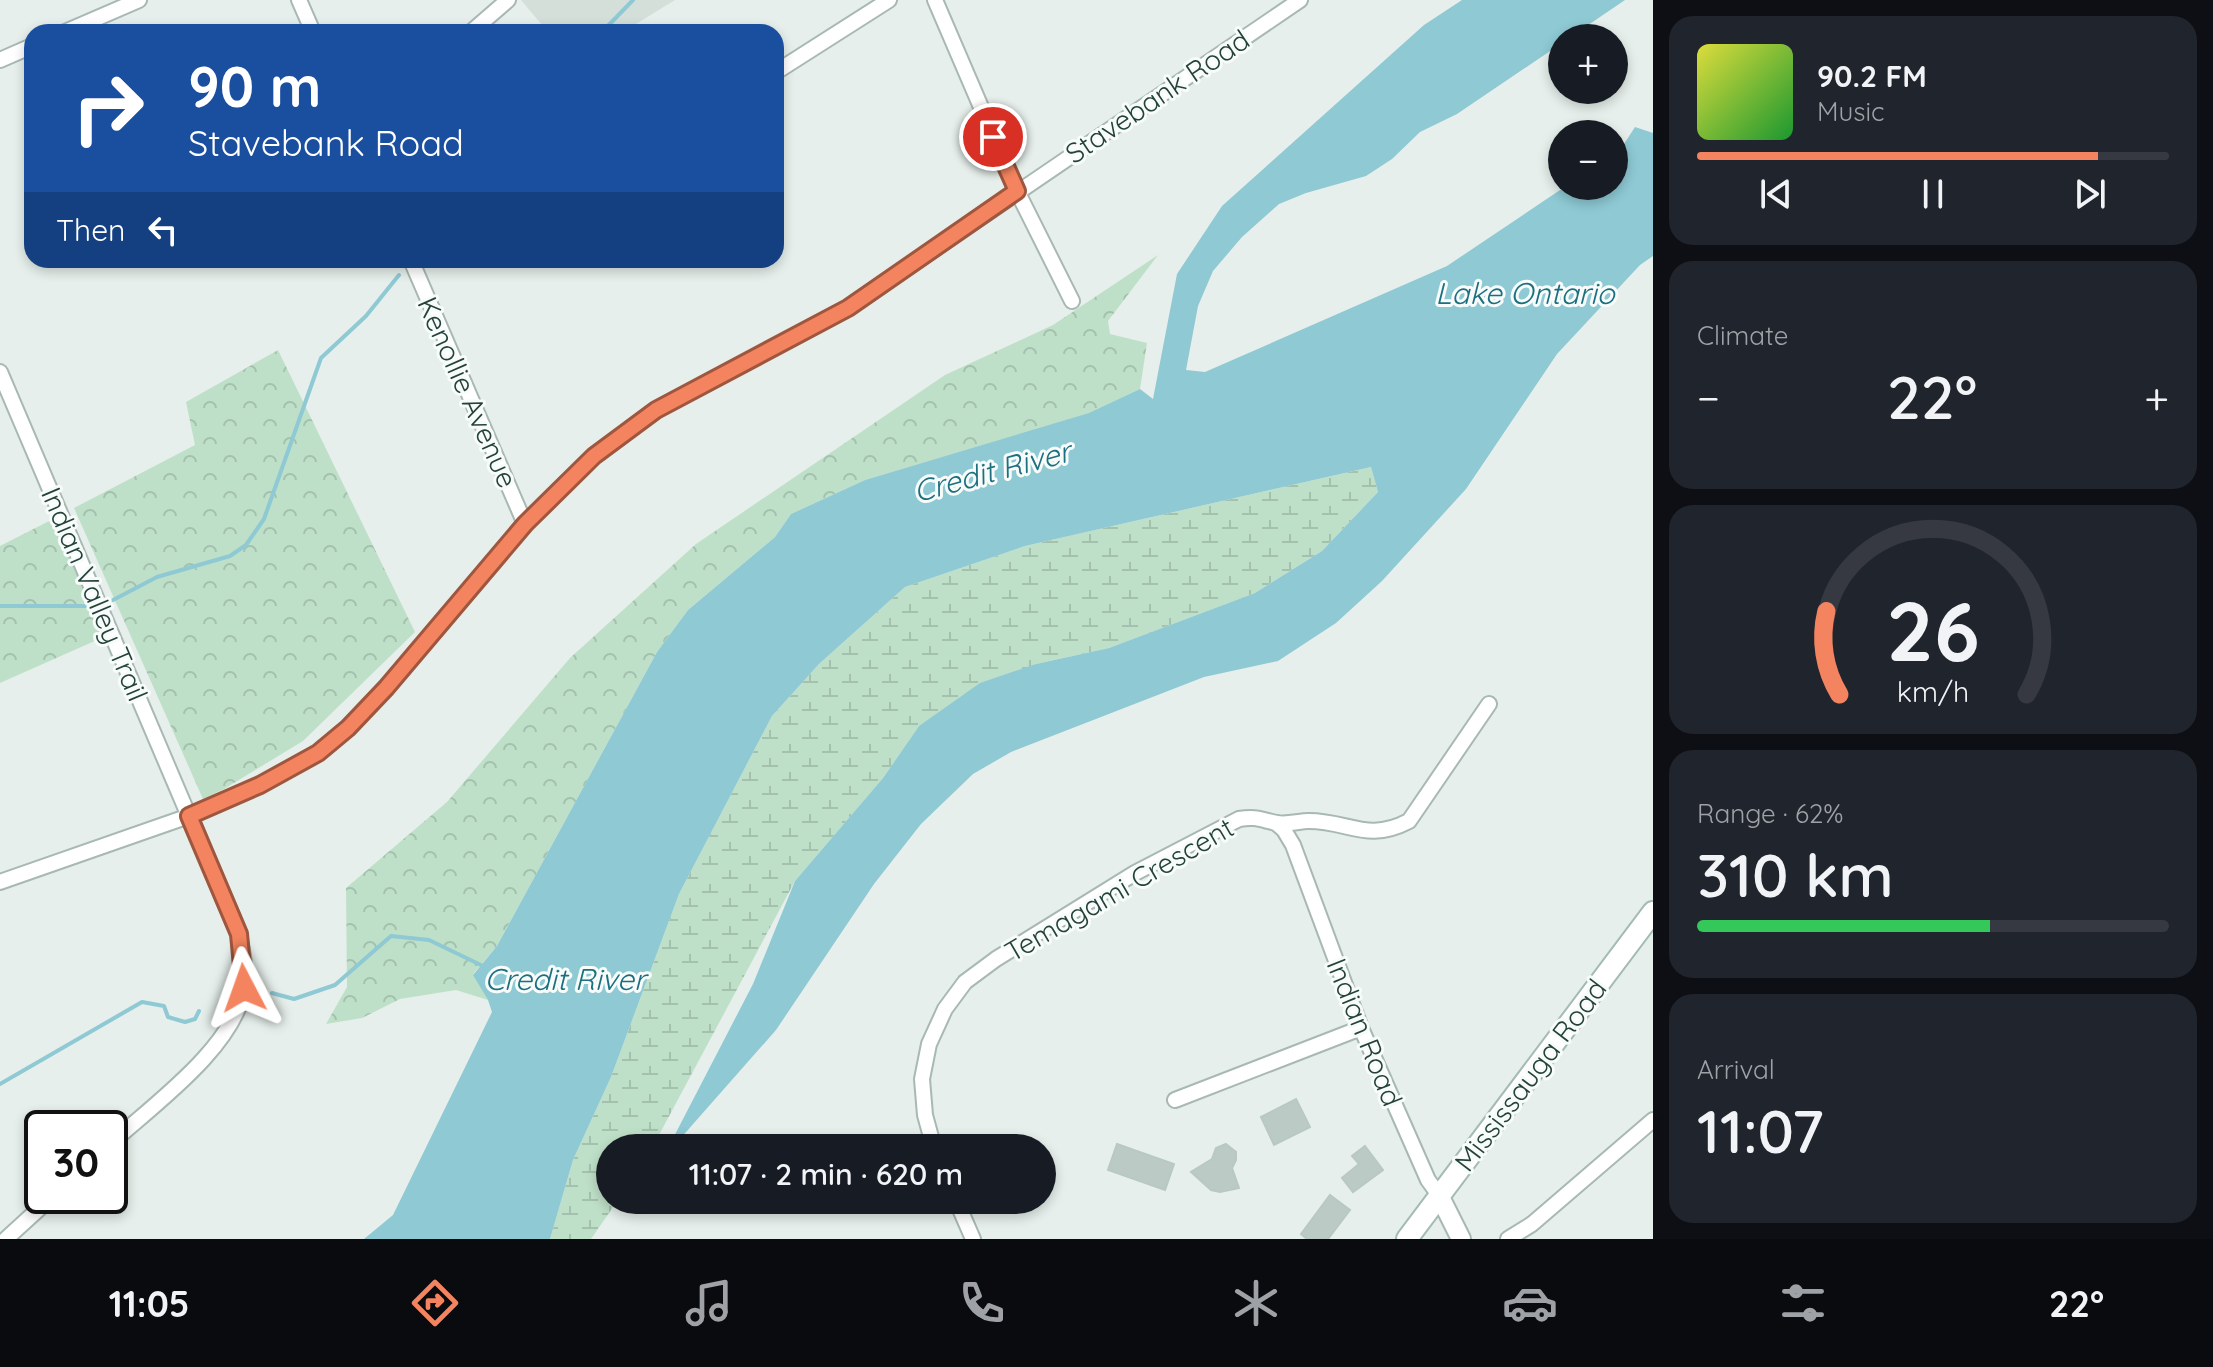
<!DOCTYPE html>
<html lang="en">
<head>
<meta charset="utf-8">
<style>
	:root { --surface:#171b24; --page:#20242c; --text:#f1f3f6; --muted:#9ea1a6; --line:#363941; --accent:#f4845f }
	body { margin:0; font-family:Quicksand,sans-serif; background:var(--page); color:var(--text); height:100vh; display:flex; flex-direction:column; font-size:30px; white-space:nowrap }
	* { box-sizing:border-box; margin:0 }
	p { font-size:26px; color:var(--muted) }
	.icon { flex:none; width:44px; height:44px; fill:none; stroke:currentColor; stroke-width:2; stroke-linecap:round; stroke-linejoin:round }
	.map { position:relative; flex:1; overflow:hidden }
	.side { display:flex; flex-direction:column; gap:16px; padding:16px; background:#0d0f14; width:560px }
	.side>* { flex:none }
	.top-card { position:absolute; left:24px; top:24px; width:760px; height:244px; border-radius:24px; box-shadow:0 4px 12px #0003; background:#1a4fa0; color:#fff; overflow:hidden }
	.buttons { position:absolute; left:1548px; top:24px; display:grid; gap:16px }
	.buttons a { display:grid; place-items:center; width:80px; height:80px; border-radius:50%; background:var(--surface); box-shadow:0 4px 12px #0003; font-size:40px }
	.speed { position:absolute; left:24px; top:1110px; display:flex; gap:16px; font-size:40px; font-weight:700; text-align:center }
	.speed>* { display:grid; place-content:center; width:104px; height:104px; border-radius:50%; background:var(--surface); box-shadow:0 4px 12px #0003; line-height:1 }
	.speed .limit { border:4px solid #111; border-radius:12px; background:#fff; color:#111 }
	.pin { position:absolute; display:grid; place-items:center; width:68px; height:68px; color:#fff; margin:-34px; border:4px solid #fff; border-radius:50%; box-shadow:0 2px 8px #0007 }
	.me { position:absolute; width:88px; margin:-44px; rotate:356deg; stroke-linejoin:round; filter:drop-shadow(0 0 6px #0008) }
	.turn { display:flex; align-items:center; gap:28px; height:168px; padding:0 32px; font-size:36px }
	.turn .icon { width:104px; height:104px; stroke-width:2.5 }
	.turn b { display:block; font-size:56px; line-height:68px }
	.then { display:flex; align-items:center; height:76px; padding:0 32px; background:#0003; gap:16px; font-size:30px }
	.big { font-size:60px; font-weight:600; line-height:1.1 }
	.side .widget { flex:1; display:flex; flex-direction:column; justify-content:center; gap:12px; min-width:0; padding:0 28px; border-radius:24px; background:var(--page) }
	.side .dial { align-items:center; gap:0 }
	.dial svg { height:208px; overflow:visible; fill:none; stroke:var(--line); stroke-width:7; stroke-linecap:round; text-anchor:middle }
	.dial text { fill:var(--text); stroke:none }
	.song { display:flex; align-items:center; gap:24px }
	.cover { width:96px; height:96px; border-radius:12px; background:linear-gradient(135deg,hsl(60 70% 55%),hsl(130 70% 35%)) }
	.played { height:8px; border-radius:4px; background:linear-gradient(90deg,var(--accent) 85%,var(--line) 85%) }
	.keys { display:flex; justify-content:space-around; direction:ltr }
	.heat { display:flex; justify-content:space-between; align-items:center; font-size:44px; direction:ltr }
	.charge { height:12px; border-radius:6px; background:linear-gradient(90deg,#34c759 62%,var(--line) 0) }
	.trip { position:absolute; left:596px; top:1134px; width:460px; height:80px; border-radius:40px; background:var(--surface); box-shadow:0 4px 12px #0003; font-weight:600; line-height:80px; text-align:center }
	.tab-bar { display:flex; height:128px; justify-content:space-around; align-items:center; background:#090b0e; color:var(--muted) }
	.tab-bar .icon { width:56px; height:56px }
	.tab-bar .current { color:var(--accent) }
	.tab-bar b { font-size:36px; color:var(--text) }
	main { display:flex; flex:1; min-height:0 }
	.map>svg:first-child { display:block }
	.built { fill:#d4dfda }
	.forest { fill:url(#forest-crowns) }
	.wetland { fill:url(#wetland-marsh) }
	.water { fill:#8ec9d4 }
	.lines { fill:none; stroke-linecap:round; stroke-linejoin:round }
	.stream { stroke:#8ec9d4; stroke-width:4 }
	.building { fill:#bbcac4; stroke:#b8c9c2; stroke-width:2 }
	.minor-casing { stroke:#a8b8b2; stroke-width:18 }
	.tertiary-casing { stroke:#a8b8b2; stroke-width:22 }
	.secondary-casing { stroke:#a4bbb3; stroke-width:24 }
	.minor { stroke:#fff; stroke-width:14 }
	.tertiary { stroke:#fff; stroke-width:18 }
	.secondary { stroke:#fff; stroke-width:20 }
	.route-casing { stroke:#9f563e; stroke-width:20 }
	.route { stroke:#f4845f; stroke-width:14 }
	.labels { text-anchor:middle; dominant-baseline:central; stroke-width:6; stroke-linejoin:round; paint-order:stroke }
	.street-label { font-size:28px; fill:#24423a; stroke:#f7fbf9 }
	.water-label { font-size:30px; font-style:italic; fill:#1c6f80; stroke:#f7fbf9 }
</style>
</head>
<body>
<main>
<div class="map">
<svg width="1653" height="1239" viewBox="0 0 1653 1239">
	<defs>
		<pattern id="forest-crowns" width="20" height="18" patternUnits="userSpaceOnUse" patternTransform="scale(2)"><rect width="20" height="18" fill="#bfe0c8"/><path d="M2 6a3 3 0 1 1 6 0M12 15a3 3 0 1 1 6 0" fill="none" stroke="#a4c1ad"/></pattern>
		<pattern id="wetland-marsh" width="20" height="14" patternUnits="userSpaceOnUse" patternTransform="scale(2)"><rect width="20" height="14" fill="#bfe0c8"/><path d="M1 5h8M5 5V1M11 12h8M15 12V8" fill="none" stroke="#a4c1ad"/></pattern>
	</defs>
	<rect width="100%" height="100%" fill="#e6efeb"/>
	<polygon class="built" points="521,0 675,0 623,32 548,32"/>
	<g class="forest">
		<polygon points="1158,255 1108,321 1110,334 1147,343 1140,389 1090,413 865,480 791,514 775,537 688,610 657,652 497,946 473,974 488,1000 456,990 400,999 362,1018 326,1024 347,987 346,888 447,802 570,658 696,544 945,375 1053,325"/>
		<polygon points="278,350 415,632 303,741 224,789 203,799 74,508 195,445 186,402"/>
		<polygon points="55,518 106,636 0,683 0,546"/>
	</g>
	<polygon class="wetland" points="1371,467 1378,492 1322,551 1255,593 1109,648 1036,664 919,726 883,778 795,881 652,1148 610,1148 610,1200 618,1200 591,1239 550,1239 573,1160 611,1077 679,894 772,716 819,664 905,587 1025,546"/>
	<polygon class="water" points="1462,0 1625,0 1569,38 1562,38 1562,43 1457,114 1420,132 1392,159 1366,176 1306,193 1279,204 1242,237 1213,271 1198,306 1186,370 1205,372 1447,266 1566,186 1614,186 1614,153 1622,147 1635,127 1653,133 1653,256 1640,265 1557,354 1466,489 1382,581 1336,623 1278,661 1204,677 1011,752 973,774 921,824 874,884 776,1030 672,1148 668,1148 753,984 795,881 883,778 919,726 980,683 1036,664 1109,648 1255,593 1322,551 1378,492 1371,467 1025,546 905,587 819,664 772,716 679,894 611,1077 573,1160 550,1239 364,1239 393,1215 492,1012 488,1000 473,975 497,946 657,652 688,610 775,537 791,514 865,480 1089,413 1140,389 1153,399 1177,274 1222,206 1424,25"/>
	<g class="lines">
		<g class="stream">
			<polyline points="602,32 633,0"/>
			<polyline points="113,600 157,577 230,556 246,545 264,519 321,358 366,316 399,275"/>
			<polyline points="0,606 94,606"/>
			<polyline points="272,993 294,999 335,985 391,936 429,940 485,967"/>
			<polyline points="0,1084 142,1002 164,1006 168,1017 185,1022 195,1019 199,1011"/>
		</g>
	</g>
	<g class="building">
		<polygon points="1296,1099 1310,1127 1274,1145 1261,1117"/>
		<polygon points="1117,1144 1174,1164 1165,1190 1108,1170"/>
		<polygon points="1226,1144 1236,1152 1236,1160 1232,1168 1239,1188 1220,1192 1211,1190 1191,1172 1212,1159 1216,1148"/>
		<polygon points="1365,1146 1383,1170 1353,1192 1342,1178 1359,1164 1352,1156"/>
		<polygon points="1330,1195 1350,1210 1328,1239 1307,1239 1301,1234"/>
	</g>
	<g class="lines">
		<g class="minor-casing">
			<g id="minor">
				<polyline points="299,0 313,32"/>
				<polyline points="935,0 1017,191 1072,301"/>
				<polyline points="65,32 139,0"/>
				<polyline points="471,32 508,0"/>
				<polyline points="0,60 32,46"/>
				<polyline points="776,72 889,0"/>
				<polyline points="411,260 525,524"/>
				<path d="M0,372L239,934C242,951 247,971 244,988C235,1047 152,1106 110,1144"/>
				<polyline points="1276,823 1284,830 1293,845 1361,1028 1428,1180 1439,1195"/>
				<polyline points="0,882 189,816 260,785 318,753 348,728 386,688 525,524 594,456 656,410 848,308 1300,0"/>
				<polyline points="1175,1100 1361,1028"/>
				<path d="M934,1148L925,1115L922,1079L929,1044L945,1009L965,982L996,959L1135,873L1239,819C1257,816 1261,820 1277,823C1287,825 1299,821 1309,821C1349,821 1367,843 1409,821L1489,704"/>
				<polyline points="956,1200 973,1239"/>
				<polyline points="6,1239 53,1196"/>
				<polyline points="1508,1239 1532,1224 1653,1120"/>
			</g>
		</g>
		<g class="tertiary-casing">
			<polyline id="tertiary" points="1439,1195 1461,1239"/>
		</g>
		<g class="secondary-casing">
			<polyline id="secondary" points="1407,1239 1653,912"/>
		</g>
		<use href="#minor" class="minor"/>
		<use href="#tertiary" class="tertiary"/>
		<use href="#secondary" class="secondary"/>
	</g>
	<g class="lines">
		<g class="route-casing">
			<polyline id="route" points="244,988 239,934 189,816 260,785 318,753 348,728 386,688 525,524 594,456 656,410 848,308 1017,191 993,137"/>
		</g>
		<use href="#route" class="route"/>
	</g>
	<g class="labels">
		<g class="street-label">
			<text transform="translate(1157 96) rotate(-34)">Stavebank Road</text>
			<text transform="translate(468 392) rotate(66)">Kenollie Avenue</text>
			<text transform="translate(95 594) rotate(67)">Indian Valley Trail</text>
			<text transform="translate(1119 889) rotate(-30)">Temagami Crescent</text>
			<text transform="translate(1365 1032) rotate(68)">Indian Road</text>
			<text transform="translate(1530 1075) rotate(-53)">Mississauga Road</text>
		</g>
		<g class="water-label">
			<text x="1525" y="293">Lake Ontario</text>
			<text transform="translate(992 471) rotate(-15)">Credit River</text>
			<text x="565" y="979">Credit River</text>
		</g>
	</g>
</svg>
<div class="buttons">
<a>+</a>
<a>−</a>
</div>
<div class="speed"><div class="limit">30</div></div>
<div class="pin" style="left:993px;top:137px;background:#d93025"><svg class="icon" aria-label="arrive" viewBox="0 0 24 24"><path d="M6 21V4h12l-3 4 3 4H6"/></svg></div>
<svg class="me" style="left:244px;top:988px" viewBox="-20 -20 40 40"><path d="M0-17L14 15 0 8-14 15z" fill="#f4845f" stroke="#fff" stroke-width="4"/></svg>
<div class="trip">11:07 · 2 min · 620 m</div>
<div class="top-card">
<div class="turn"><svg class="icon" aria-label="right" viewBox="0 0 24 24"><path d="M7 20v-9h11M14 6l5 5-5 5"/></svg><div><b>90 m</b>Stavebank Road</div></div>
<div class="then">Then<svg class="icon" aria-label="left" viewBox="0 0 24 24"><path d="M17 20v-9H6M10 6l-5 5 5 5"/></svg></div>
</div>
</div>
<section class="side">
<div class="widget">
<div class="song"><i class="cover"></i><div><b>90.2 FM</b><p>Music</p></div></div>
<div class="played"></div>
<div class="keys"><svg class="icon" aria-label="previous" viewBox="0 0 24 24"><path d="M18 5L8 12l10 7zM5 5v14"/></svg><svg class="icon" aria-label="pause" viewBox="0 0 24 24"><path d="M8 5v14M16 5v14"/></svg><svg class="icon" aria-label="next" viewBox="0 0 24 24"><path d="M6 5l10 7-10 7zM19 5v14"/></svg></div>
</div>
<div class="widget"><p>Climate</p>
<div class="heat"><a>−</a><b class="big">22°</b><a>+</a></div>
</div>
<div class="widget dial"><svg viewBox="0 0 100 80">
<path d="M14 69A42 42 0 1 1 86 69"/>
<path d="M14 69A42 42 0 0 1 9 37" stroke="#f4845f"/>
<text x="50" y="56" font-size="32" font-weight="700">26</text>
<text x="50" y="72" font-size="11">km/h</text>
</svg></div>
<div class="widget"><p>Range · 62%</p><b class="big">310 km</b><div class="charge"></div></div>
<div class="widget"><p>Arrival</p><b class="big">11:07</b></div>
</section>
</main>
<nav class="tab-bar">
<b>11:05</b>
<svg class="icon current" aria-label="directions" viewBox="0 0 24 24"><path d="M12 3l9 9-9 9-9-9zM9 14v-3h6M13 9l2 2-2 2"/></svg>
<svg class="icon" aria-label="music" viewBox="0 0 24 24"><path d="M9 18V5l10-2v13"/><circle cx="6" cy="18" r="3"/><circle cx="16" cy="16" r="3"/></svg>
<svg class="icon" aria-label="phone" viewBox="0 0 24 24"><path d="M5 4h4l2 5-3 2q2 4 5 5l2-3 5 2v4C11 20 4 13 5 4z"/></svg>
<svg class="icon" aria-label="climate" viewBox="0 0 24 24"><path d="M12 3v18M4 7l16 10M4 17L20 7"/></svg>
<svg class="icon" aria-label="car" viewBox="0 0 24 24"><path d="M5 17H2v-5l4-1 3-4h7l3 4 3 1v5h-3M9 17h6M6 11h13"/><circle cx="7" cy="17" r="2"/><circle cx="17" cy="17" r="2"/></svg>
<svg class="icon" aria-label="filters" viewBox="0 0 24 24"><path d="M4 7h16M4 17h16"/><circle cx="9" cy="7" r="2"/><circle cx="15" cy="17" r="2"/></svg>
<b>22°</b>
</nav>
</body>
</html>
